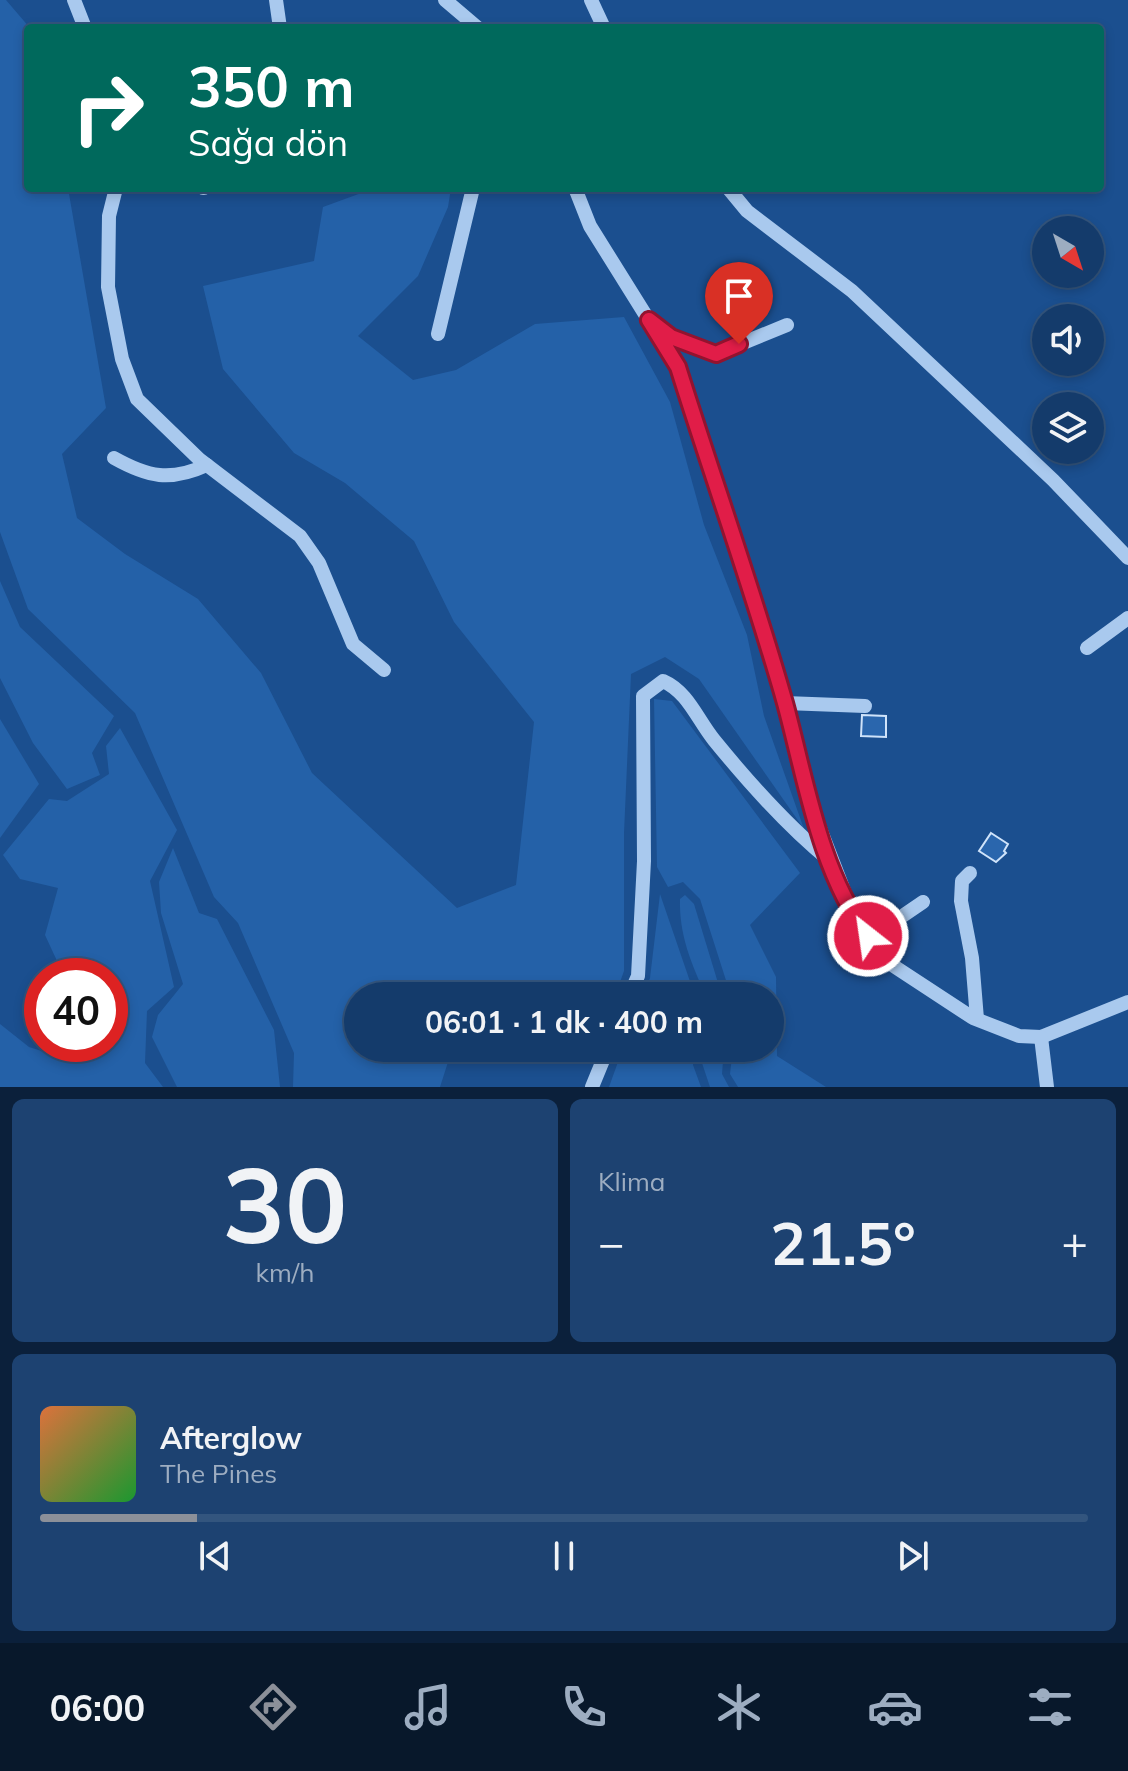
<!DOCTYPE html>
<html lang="tr">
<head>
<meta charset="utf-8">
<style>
	:root { --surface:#143b6b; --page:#1d4271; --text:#f1f3f6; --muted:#9dadc1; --line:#33557e; --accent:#8c9099 }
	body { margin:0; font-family:Mulish,sans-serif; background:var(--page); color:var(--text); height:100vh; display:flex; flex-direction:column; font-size:30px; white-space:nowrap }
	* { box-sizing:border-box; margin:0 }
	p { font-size:26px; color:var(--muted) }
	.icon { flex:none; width:44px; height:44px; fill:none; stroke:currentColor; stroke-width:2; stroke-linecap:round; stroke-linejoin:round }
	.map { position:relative; height:1087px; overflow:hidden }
	.panel { display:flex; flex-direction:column; gap:12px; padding:12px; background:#0b203b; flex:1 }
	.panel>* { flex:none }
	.banner { position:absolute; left:24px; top:24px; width:1080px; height:168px; border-radius:8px; box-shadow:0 4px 12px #0003,0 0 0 2px var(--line); background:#00695c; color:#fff; overflow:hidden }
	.needle { width:52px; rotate:141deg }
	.controls { position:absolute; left:1032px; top:216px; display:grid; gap:16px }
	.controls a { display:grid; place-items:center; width:72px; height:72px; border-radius:50%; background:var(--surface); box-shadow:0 4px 12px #0003,0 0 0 2px var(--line); font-size:40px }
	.speed { position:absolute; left:24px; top:958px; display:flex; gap:16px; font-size:40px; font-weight:700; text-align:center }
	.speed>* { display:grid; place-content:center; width:104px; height:104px; border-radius:50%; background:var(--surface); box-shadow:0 4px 12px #0003,0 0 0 2px var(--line); line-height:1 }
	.speed .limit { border:12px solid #d22; background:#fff; color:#111 }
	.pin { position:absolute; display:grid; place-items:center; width:68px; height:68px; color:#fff; margin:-82px -34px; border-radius:50% 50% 50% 0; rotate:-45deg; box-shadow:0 0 8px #0007 }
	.pin .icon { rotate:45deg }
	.me { position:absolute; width:88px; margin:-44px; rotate:330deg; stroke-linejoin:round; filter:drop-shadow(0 0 6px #0008) }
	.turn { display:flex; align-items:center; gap:28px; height:168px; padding:0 32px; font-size:36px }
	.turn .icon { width:104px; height:104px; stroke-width:2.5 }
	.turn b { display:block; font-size:56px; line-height:68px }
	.big { font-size:60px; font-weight:700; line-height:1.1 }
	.panel .widget { flex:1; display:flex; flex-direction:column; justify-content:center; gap:12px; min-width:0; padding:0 28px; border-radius:12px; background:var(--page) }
	.panel .dial { align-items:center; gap:0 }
	.dial b { font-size:104px; line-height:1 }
	.song { display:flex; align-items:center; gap:24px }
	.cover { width:96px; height:96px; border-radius:12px; background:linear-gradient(135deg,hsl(20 70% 55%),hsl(130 70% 35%)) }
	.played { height:8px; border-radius:4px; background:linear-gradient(90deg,var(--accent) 15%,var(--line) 15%) }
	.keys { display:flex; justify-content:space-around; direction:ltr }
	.heat { display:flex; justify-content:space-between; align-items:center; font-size:44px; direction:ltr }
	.panel .tiles { flex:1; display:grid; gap:12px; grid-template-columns:1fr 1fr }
	.widget:last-child { grid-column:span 2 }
	.trip { position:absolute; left:344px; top:982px; width:440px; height:80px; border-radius:40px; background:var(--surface); box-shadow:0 4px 12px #0003,0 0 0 2px var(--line); font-weight:700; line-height:80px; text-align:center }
	.tabs { display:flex; height:128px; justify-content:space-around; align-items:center; background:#08182b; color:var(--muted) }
	.tabs .icon { width:56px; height:56px }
	.tabs .on { color:var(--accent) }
	.tabs b { font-size:36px; color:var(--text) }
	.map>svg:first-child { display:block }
	.green { fill:#2461a8 }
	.building { fill:#2a66ad; stroke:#cfe3fa; stroke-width:2 }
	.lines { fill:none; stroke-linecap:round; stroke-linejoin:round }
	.minor { stroke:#a9c9ee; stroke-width:14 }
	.route-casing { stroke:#92132f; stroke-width:20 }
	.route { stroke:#e11d48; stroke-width:14 }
</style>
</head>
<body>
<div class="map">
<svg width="1128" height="1087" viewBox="0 0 1128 1087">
	<rect width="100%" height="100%" fill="#1b4f8f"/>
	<g class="green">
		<polygon points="0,0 6,0 30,28 28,188 68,188 106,408 62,454 77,518 125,554 198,599 261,673 312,773 457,908 516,885 534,722 454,622 414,541 345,483 294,453 223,369 203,286 314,261 323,207 375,188 451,188 448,207 418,276 358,336 413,380 456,370 535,324 624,317 670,402 704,525 747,635 764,716 804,829 699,679 665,657 631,674 624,833 624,971 615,996 358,996 358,1048 477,1048 448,1062 440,1087 293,1087 294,1053 238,923 214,897 135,713 28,609 0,532"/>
		<polygon points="0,581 20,627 114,716 92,753 100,775 67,789 33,743 0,678"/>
		<polygon points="654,699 672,701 800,873 750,925 776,977 777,1056 826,1087 738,1087 730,1074 733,1048 770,1048 770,996 731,996 700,899 683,882 668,887 657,867"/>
		<polygon points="0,719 39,784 0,838"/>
		<polygon points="120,728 177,830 150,881 174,987 147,1011 145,1063 163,1087 0,1087 0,1024 29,1047 70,1060 76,1044 110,1044 110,976 64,976 45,935 58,888 20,879 3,855 49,799 67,801 109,774 106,746"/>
		<polygon points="173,848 199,913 217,919 274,1030 280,1087 177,1087 152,1037 158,1015 183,984 161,913 159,882"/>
		<polygon points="660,894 695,996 643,996 650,978"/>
		<path d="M685,895L694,904L722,996H706C691,963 679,935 680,899Z"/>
		<polygon points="623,1048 694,1048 693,1065 701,1087 609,1087"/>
		<polygon points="703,1048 724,1048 722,1074 729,1087 710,1087 701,1060"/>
	</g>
	<g class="building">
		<polygon points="862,715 886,716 886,737 861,736"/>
		<polygon points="991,833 1008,844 1004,851 1006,853 996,862 979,851"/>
	</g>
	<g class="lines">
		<g class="minor">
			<polyline points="74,0 85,28"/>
			<polyline points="276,0 280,28"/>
			<polyline points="445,0 478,28"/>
			<polyline points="591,0 604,28"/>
			<polyline points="116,188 109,216 108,287 122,359 137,399 199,459 300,536 319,563 353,644 384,670"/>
			<polyline points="203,188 204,188"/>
			<polyline points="575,188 590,226 678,367 785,703 806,792 855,919 886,961 973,1018 1019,1036 1041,1037 1128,1002"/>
			<polyline points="728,188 747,211 852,291 1053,480 1128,558"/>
			<polyline points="655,325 671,337 716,354 787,325"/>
			<polyline points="438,334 473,188"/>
			<path d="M114,458C148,477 170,482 207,465"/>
			<polyline points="1087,648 1128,618"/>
			<polyline points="785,703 865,706"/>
			<polyline points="970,873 962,881 961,901 972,958 977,1019"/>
			<polyline points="880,954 901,917 923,902"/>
			<path d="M629,996L638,976L644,861L643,696L663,681C688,692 697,719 714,740C749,783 786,825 829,860"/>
			<polyline points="1041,1037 1047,1087"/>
			<polyline points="592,1087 608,1048"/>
		</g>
	</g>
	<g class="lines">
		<g class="route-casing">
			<path id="route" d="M739,344L716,354L671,337L649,320L678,367C713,479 753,590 785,703C806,780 819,870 868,936"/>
		</g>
		<use href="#route" class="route"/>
	</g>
</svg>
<div class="controls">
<a><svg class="needle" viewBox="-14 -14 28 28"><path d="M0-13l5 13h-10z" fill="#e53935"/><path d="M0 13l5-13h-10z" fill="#9dadc1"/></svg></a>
<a><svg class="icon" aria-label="sound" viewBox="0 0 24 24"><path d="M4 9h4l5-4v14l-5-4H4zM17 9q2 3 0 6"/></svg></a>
<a><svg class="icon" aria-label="layers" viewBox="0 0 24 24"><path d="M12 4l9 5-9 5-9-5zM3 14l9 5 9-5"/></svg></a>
</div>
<div class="speed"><div class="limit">40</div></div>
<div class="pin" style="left:739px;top:344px;background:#d93025"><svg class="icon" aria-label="arrive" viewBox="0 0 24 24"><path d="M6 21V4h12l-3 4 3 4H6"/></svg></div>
<svg class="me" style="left:868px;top:936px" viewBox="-20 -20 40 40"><circle r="17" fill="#e11d48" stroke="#fff" stroke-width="3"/><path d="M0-11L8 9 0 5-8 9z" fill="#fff"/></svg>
<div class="trip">06:01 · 1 dk · 400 m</div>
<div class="banner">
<div class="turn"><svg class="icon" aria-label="right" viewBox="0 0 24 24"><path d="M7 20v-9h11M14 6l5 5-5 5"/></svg><div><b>350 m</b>Sağa dön</div></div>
</div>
</div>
<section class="panel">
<div class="tiles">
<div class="widget dial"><b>30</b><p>km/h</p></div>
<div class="widget"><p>Klima</p>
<div class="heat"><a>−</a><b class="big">21.5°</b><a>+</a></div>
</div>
<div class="widget">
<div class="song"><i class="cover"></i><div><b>Afterglow</b><p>The Pines</p></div></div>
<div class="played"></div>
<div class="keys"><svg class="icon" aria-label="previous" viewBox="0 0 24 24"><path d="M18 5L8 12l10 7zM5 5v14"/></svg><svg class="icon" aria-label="pause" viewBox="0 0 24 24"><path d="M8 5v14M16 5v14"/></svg><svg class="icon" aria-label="next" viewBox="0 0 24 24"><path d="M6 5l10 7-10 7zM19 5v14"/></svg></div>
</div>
</div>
</section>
<nav class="tabs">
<b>06:00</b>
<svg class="icon on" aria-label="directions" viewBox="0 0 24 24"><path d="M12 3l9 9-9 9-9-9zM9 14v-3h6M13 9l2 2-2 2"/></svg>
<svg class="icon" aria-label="music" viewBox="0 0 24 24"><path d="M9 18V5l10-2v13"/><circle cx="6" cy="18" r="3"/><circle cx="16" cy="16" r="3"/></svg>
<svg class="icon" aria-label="phone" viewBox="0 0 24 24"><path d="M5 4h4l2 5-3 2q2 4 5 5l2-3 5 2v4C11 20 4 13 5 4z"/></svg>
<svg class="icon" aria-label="climate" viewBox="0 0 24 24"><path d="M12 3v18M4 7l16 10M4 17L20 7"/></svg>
<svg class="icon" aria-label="car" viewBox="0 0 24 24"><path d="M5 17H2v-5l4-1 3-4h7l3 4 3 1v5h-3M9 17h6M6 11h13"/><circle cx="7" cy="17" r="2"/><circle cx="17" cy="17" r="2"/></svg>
<svg class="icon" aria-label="filters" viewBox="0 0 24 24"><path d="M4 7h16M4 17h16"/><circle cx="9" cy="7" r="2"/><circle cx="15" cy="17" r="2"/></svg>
</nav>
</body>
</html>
